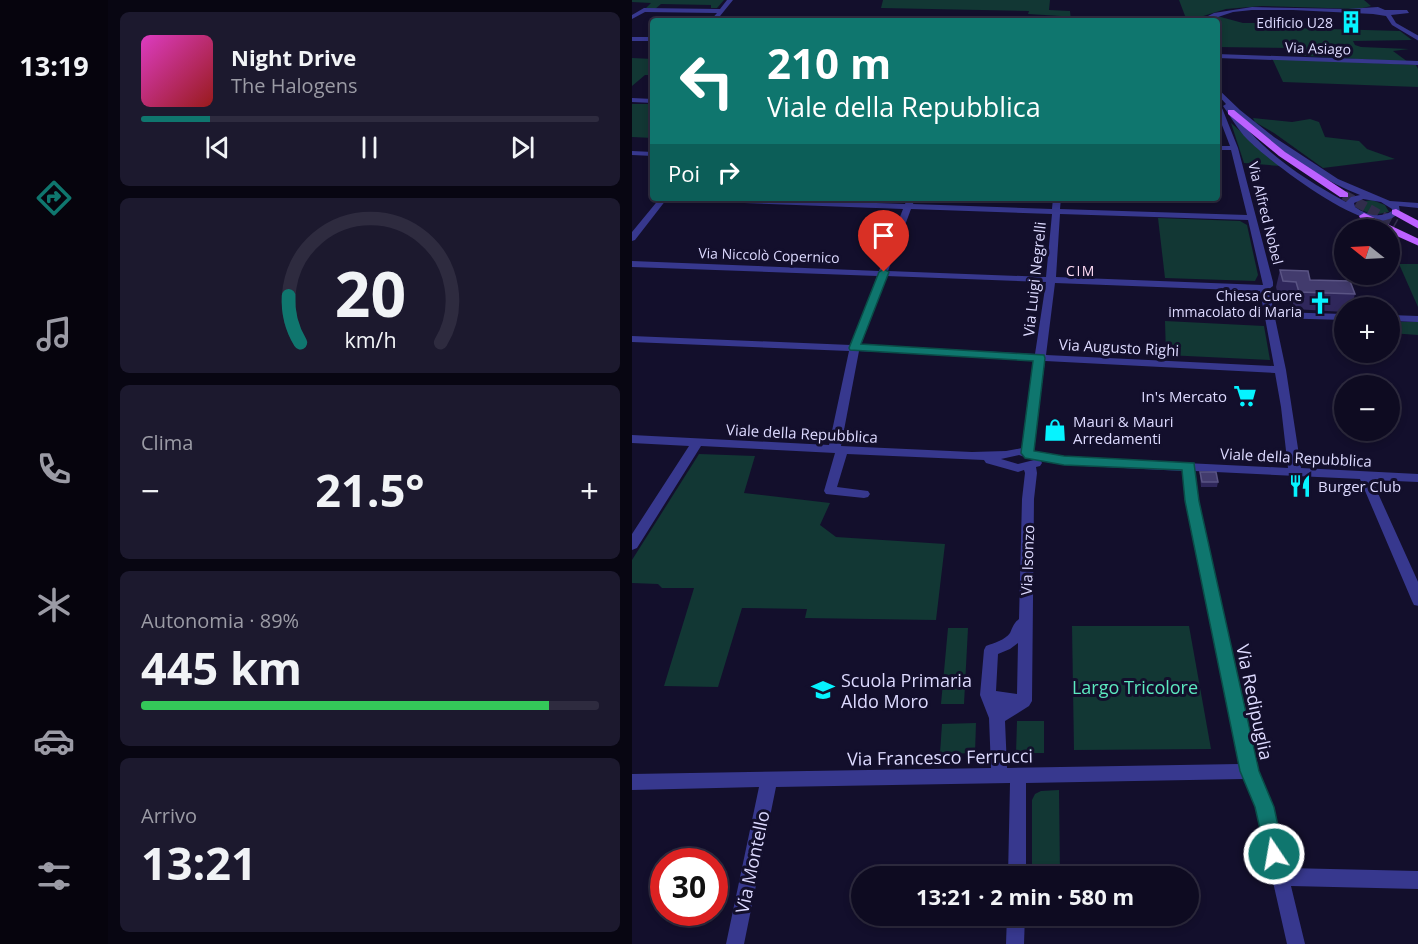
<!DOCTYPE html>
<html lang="it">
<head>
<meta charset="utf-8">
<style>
	:root { --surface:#0e0b21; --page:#1c192e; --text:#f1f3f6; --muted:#9b9ba5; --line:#2e2b3f; --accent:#0f766e }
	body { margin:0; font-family:"Open Sans",sans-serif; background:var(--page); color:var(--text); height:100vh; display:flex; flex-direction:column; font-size:22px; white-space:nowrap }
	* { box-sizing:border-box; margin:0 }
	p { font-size:20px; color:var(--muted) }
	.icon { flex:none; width:33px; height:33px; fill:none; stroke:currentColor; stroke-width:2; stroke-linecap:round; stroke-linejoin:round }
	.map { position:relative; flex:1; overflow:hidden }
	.sheet { display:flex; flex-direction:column; gap:12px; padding:12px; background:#080612; width:524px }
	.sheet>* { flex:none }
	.guide { position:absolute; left:18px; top:18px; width:570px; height:183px; border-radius:6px; box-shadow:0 3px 9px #0003,0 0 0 2px var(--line); background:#0f766e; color:#fff; overflow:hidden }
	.needle { width:39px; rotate:288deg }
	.tools { position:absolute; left:702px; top:219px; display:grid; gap:12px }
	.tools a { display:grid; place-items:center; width:66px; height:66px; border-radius:50%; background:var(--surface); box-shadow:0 3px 9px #0003,0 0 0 2px var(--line); font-size:30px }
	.speed { position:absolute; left:18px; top:848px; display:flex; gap:12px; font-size:30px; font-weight:700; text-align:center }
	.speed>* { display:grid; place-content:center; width:78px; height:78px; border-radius:50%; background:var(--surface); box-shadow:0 3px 9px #0003,0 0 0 2px var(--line); line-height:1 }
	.speed .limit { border:9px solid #d22; background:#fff; color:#111 }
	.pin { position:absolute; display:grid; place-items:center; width:51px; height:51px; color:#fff; margin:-62px -26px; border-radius:50% 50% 50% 0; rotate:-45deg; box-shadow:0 0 6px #0007 }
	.pin .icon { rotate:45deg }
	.me { position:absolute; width:66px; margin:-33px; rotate:348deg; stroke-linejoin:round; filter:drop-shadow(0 0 4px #0008) }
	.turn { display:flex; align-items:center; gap:21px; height:126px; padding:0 18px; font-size:27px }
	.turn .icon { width:78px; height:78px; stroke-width:2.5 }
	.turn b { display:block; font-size:42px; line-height:51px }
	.then { display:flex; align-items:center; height:57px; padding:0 18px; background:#0003; gap:12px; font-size:22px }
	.big { font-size:45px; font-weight:700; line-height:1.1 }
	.sheet .card { flex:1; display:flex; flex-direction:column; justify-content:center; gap:9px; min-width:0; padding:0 21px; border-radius:9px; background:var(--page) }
	.sheet .dial { align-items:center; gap:0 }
	.dial svg { height:156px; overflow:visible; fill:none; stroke:var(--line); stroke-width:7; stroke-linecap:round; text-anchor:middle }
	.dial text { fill:var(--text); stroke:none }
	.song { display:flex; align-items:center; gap:18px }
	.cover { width:72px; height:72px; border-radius:9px; background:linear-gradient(135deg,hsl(310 70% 55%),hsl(0 70% 35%)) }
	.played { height:6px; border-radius:3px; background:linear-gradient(90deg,var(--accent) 15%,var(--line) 15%) }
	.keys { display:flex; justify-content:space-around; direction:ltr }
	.heat { display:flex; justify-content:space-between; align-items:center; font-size:33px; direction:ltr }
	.charge { height:9px; border-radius:4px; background:linear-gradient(90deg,#34c759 89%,var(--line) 0) }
	.trip { position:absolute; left:219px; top:866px; width:348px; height:60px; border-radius:30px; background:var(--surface); box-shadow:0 3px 9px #0003,0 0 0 2px var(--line); font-weight:700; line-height:60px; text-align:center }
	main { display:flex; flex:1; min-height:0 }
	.dock { display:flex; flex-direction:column; width:108px; justify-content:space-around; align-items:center; background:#06040d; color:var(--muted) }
	.dock .icon { width:42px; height:42px }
	.dock .current { color:var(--accent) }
	.dock b { font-size:27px; color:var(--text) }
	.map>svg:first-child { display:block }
	.green { fill:#123734 }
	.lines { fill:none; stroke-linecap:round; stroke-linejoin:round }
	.major-tunnel { stroke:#312d4c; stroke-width:10; stroke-dasharray:10 4.5; stroke-linecap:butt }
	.minor { fill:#37388e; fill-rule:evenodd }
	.major { fill:#bc61ff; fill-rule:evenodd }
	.wall { fill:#2f275b }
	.building { fill:#423b6d; stroke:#5a5484; stroke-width:1.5 }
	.route { fill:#0f766e; stroke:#0a4d48; stroke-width:1.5 }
	.labels { text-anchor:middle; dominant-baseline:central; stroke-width:6; stroke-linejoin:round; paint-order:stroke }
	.far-poi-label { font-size:14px; fill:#dddaff; stroke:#130f2c; text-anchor:end }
	.far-street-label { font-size:14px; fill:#dddaff; stroke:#130f2c }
	.far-neighbourhood-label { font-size:14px; letter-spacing:1.5px; fill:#ffdcf4; stroke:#130f2c }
	.street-label { font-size:15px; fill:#dddaff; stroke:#130f2c }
	.poi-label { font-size:15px; fill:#dddaff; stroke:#130f2c; text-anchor:start }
	.near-poi-label { font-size:18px; fill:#dddaff; stroke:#130f2c; text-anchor:start }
	.near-park-label { font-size:18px; fill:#5ce9bf; stroke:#130f2c }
	.near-street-label { font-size:18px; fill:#dddaff; stroke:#130f2c }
</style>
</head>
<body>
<main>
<nav class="dock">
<b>13:19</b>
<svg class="icon current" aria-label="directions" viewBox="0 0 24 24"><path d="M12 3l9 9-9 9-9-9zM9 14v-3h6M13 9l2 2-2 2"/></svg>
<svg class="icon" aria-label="music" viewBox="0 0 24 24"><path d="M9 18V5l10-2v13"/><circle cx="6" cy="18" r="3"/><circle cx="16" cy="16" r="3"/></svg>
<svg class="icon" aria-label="phone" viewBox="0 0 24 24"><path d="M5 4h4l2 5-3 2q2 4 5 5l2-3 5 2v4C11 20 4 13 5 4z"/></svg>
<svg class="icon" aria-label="climate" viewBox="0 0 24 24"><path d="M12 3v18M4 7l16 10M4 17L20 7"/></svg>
<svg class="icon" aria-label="car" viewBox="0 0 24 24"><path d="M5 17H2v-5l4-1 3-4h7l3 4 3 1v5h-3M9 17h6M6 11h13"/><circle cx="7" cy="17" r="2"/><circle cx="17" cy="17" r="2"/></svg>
<svg class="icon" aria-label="filters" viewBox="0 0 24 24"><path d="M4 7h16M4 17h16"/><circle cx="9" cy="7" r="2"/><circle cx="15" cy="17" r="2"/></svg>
</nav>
<section class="sheet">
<div class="card">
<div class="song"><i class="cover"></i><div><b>Night Drive</b><p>The Halogens</p></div></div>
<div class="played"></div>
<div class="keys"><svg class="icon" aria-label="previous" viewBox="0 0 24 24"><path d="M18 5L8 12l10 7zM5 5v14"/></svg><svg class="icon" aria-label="pause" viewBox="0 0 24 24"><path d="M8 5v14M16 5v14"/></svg><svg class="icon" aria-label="next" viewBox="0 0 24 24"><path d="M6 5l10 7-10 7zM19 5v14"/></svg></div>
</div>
<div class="card dial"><svg viewBox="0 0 100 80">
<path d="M14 69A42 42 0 1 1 86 69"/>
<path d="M14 69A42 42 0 0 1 8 45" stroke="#0f766e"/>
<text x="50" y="56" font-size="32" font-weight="700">20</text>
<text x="50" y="72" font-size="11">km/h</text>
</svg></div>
<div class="card"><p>Clima</p>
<div class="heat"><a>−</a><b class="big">21.5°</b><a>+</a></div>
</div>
<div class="card"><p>Autonomia · 89%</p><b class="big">445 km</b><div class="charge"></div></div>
<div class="card"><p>Arrivo</p><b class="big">13:21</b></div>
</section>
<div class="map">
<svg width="787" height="944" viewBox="0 0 787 944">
	<rect width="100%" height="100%" fill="#130f2c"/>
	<g class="green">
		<polygon points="0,0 92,0 85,8 79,8 79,5 29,4 23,9 13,9 19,3 0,2"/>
		<polygon points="251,0 418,0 417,10 438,11 439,21 428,21 429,16 396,14 397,11 249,8"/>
		<polygon points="547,0 732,0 739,6 727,9 630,6 594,9 555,21"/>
		<polygon points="585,16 611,23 630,23 632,27 768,31 780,40 721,41 723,45 729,47 777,49 761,51 776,62 673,56 664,54 662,48 585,47 585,21 574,21"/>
		<polygon points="0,58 21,59 21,75 13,75 0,86"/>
		<polygon points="640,58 784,65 786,69 786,87 651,82"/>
		<polygon points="0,104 21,104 21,138 0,137"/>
		<polygon points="621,118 660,122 678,119 687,122 693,137 727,141 735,149 763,159 691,168 642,133 623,122"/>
		<polygon points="599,123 648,166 612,163"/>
		<polygon points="740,200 753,205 757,212 741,215 725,208 727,202"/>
		<polygon points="526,218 608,221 615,225 626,275 623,281 533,278"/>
		<polygon points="767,264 786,264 786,307"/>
		<polygon points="533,321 632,326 638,360 534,355"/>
		<polygon points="758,322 786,322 786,335 758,333"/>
		<polygon points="67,454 123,456 112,493 198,503 188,525 204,537 313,544 304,620 173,618 175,609 110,608 86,687 32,686 62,588 30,588 26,584 0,583 0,560"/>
		<polygon points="440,626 557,626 579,749 442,750"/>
		<polygon points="316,628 336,628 332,704 309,704"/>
		<polygon points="385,721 412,721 412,753 384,753"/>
		<polygon points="344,723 343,753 308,754 310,724"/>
		<polygon points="427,790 428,876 400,876 400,800 403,794 409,791"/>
	</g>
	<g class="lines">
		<polyline class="major-tunnel" points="712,195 764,224"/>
		<g class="minor">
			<polygon points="95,0 101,0 84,21 78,21 85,13 13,12 0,19 0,15 12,8 88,9"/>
			<polygon points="620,7 716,9 746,7 753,10 775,10 777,13 759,15 764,23 787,36 787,41 760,25 754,16 741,14 661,10 620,10 601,12 574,21 566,21 582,13"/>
			<rect x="0" y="37" width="21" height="4"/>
			<polygon points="585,54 787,61 787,65 585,58"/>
			<path d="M585,88L608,110L642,137L706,179L758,201L787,203V208L767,206L768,212C761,219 752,222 743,220C712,217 638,162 615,139C606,130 599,117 591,106L594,104L585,94ZM602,112C640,144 682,177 728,195L719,197L714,202C672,179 630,152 602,112ZM731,199L749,202L760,209V211C747,219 735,215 723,207L722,203Z"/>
			<polygon points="0,98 21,99 21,103 0,102"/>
			<path d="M585,101L588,103L606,148L641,282V286L637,289L642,312L712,314V320L643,318L654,370L669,468L787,474V482L740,480L787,584V606L782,605L780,601L728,479L563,471L566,501L625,771L640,807L655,868L787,871V889L659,886L673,944H655L624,807L612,779L394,783V876H376L378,783L144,787L112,944H94L127,787L0,790V774L359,768L357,718L348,695L352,650L354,646C362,643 373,640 378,633C381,627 381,624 387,619L390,499L393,473L392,470L386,472L354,463L352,460L215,454L205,487L236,491L238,494L236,497L232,498L194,494L192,491L203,453L69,446L5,548L0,550V534L57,446L0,443V435L197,445L217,351L0,342V336L219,345L245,276L0,267V261L247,271L271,209L34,200L3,240L0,241V232L28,198H104L273,204L275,198H283L281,204L420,209L421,198H429L428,209L615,215L599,150H585V146H598L585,112ZM279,209L420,214L414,277L256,271ZM428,214L616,220L631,285L424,277ZM254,276L414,282L403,354L229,345ZM423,283L628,291L642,366L414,355ZM227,351L403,360L390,448L374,451L340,452L209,446ZM413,361L643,373L649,407L656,468L432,457L401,452ZM387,455L402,460L386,464L369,459ZM409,461L432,465L551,471L554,501L607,764L375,768L373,721L397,706L400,701L402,499L405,473L404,467L408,466L410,463ZM386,643L385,694L364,691L366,654L378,649Z"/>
			<polygon points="0,151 21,152 21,156 0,155"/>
			<polygon points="758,315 787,316 787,322 758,321"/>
			<polygon points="375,915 393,915 392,944 374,944"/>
		</g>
		<g class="major">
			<polygon points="596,110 602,110 653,152 716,193 716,197 708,197 647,156 596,114"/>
			<polygon points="764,209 787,221 787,229 760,214 760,210"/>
			<polygon points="732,213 787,239 787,246 758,233 758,230 751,230 728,218 727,216"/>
		</g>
	</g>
	<g class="wall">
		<polygon points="648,270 723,294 719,308 712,308 712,312 662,309 660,299 647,299 644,287"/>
		<polygon points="568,472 586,482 585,487 569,487 568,476"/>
	</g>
	<g class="building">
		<polygon points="648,270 676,271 678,280 718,281 723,294 667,292 664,282 651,281"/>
		<polygon points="568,472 584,472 586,482 570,482"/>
	</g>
	<polygon class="route" points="252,269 257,272 229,344 412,355 413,358 402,451 432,456 562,463 567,501 627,771 642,807 652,854 649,860 642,863 635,860 623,807 608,771 553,501 550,470 432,465 393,458 389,453 401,361 218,350 217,348 247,272"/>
	<defs>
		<g id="building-bare" transform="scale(1.8)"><path d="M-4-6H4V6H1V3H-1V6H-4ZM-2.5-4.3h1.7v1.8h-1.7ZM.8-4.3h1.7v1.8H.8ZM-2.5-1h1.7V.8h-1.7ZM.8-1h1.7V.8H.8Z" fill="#06f3ff" stroke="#130f2c" stroke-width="2.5" paint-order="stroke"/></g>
		<g id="church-bare" transform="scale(1.8)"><path d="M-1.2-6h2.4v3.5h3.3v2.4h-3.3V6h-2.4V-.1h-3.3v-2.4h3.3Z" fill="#06f3ff" stroke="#130f2c" stroke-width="2.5" paint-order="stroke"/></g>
		<g id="supermarket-bare" transform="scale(1.8)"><path d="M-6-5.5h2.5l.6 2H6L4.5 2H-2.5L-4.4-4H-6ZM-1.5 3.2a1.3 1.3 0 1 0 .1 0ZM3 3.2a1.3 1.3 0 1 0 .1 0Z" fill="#06f3ff" stroke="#130f2c" stroke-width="2.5" paint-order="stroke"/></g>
		<g id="shop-bare" transform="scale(1.8)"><path d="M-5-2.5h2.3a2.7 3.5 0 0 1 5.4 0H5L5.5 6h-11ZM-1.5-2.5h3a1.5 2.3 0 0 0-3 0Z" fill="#06f3ff" stroke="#130f2c" stroke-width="2.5" paint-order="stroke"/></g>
		<g id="restaurant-bare" transform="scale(1.8)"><path d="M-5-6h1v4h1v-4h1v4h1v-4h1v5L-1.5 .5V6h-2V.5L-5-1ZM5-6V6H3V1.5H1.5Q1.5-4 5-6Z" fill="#06f3ff" stroke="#130f2c" stroke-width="2.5" paint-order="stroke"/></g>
		<g id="school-bare" transform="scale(1.8)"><path d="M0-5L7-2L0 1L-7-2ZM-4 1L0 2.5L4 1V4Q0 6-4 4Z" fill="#06f3ff" stroke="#130f2c" stroke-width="2.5" paint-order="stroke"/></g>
	</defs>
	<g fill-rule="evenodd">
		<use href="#building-bare" x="719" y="22"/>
		<use href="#church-bare" x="688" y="303"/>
		<use href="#supermarket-bare" x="613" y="396"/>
		<use href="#shop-bare" x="423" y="430"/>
		<use href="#restaurant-bare" x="668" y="486"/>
		<use href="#school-bare" x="191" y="690"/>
	</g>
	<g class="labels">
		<g class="far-poi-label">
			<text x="701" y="22">Edificio U28</text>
			<text x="670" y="295">Chiesa Cuore<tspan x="670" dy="16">immacolato di Maria</tspan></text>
		</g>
		<g class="far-street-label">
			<text transform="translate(686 48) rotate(2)">Via Asiago</text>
			<text transform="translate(634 213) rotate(76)">Via Alfred Nobel</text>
			<text transform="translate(137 255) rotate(2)">Via Niccolò Copernico</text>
		</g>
		<g class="far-neighbourhood-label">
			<text x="449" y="270">CIM</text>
		</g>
		<g class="street-label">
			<text transform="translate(402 279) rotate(-84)">Via Luigi Negrelli</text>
			<text transform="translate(487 347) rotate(3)">Via Augusto Righi</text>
			<text transform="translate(170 433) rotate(3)">Viale della Repubblica</text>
			<text transform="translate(664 457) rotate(3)">Viale della Repubblica</text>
			<text transform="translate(395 560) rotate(-88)">Via Isonzo</text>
		</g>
		<g class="poi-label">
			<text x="595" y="396" text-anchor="end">In's Mercato</text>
			<text x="441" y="421">Mauri &amp; Mauri<tspan x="441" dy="17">Arredamenti</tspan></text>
			<text x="686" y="486">Burger Club</text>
		</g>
		<g class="near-poi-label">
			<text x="209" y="680">Scuola Primaria<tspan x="209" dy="21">Aldo Moro</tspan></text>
		</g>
		<g class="near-park-label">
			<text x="503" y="687">Largo Tricolore</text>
		</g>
		<g class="near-street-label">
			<text transform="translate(623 702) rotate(78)">Via Redipuglia</text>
			<text transform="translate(308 757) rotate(-1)">Via Francesco Ferrucci</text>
			<text transform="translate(120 862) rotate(-78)">Via Montello</text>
		</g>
	</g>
</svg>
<div class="tools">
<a><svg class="needle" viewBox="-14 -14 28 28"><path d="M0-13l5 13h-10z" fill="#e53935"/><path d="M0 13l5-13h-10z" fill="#9b9ba5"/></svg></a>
<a>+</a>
<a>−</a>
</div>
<div class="speed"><div class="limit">30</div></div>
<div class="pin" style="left:252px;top:272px;background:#d93025"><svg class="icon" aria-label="arrive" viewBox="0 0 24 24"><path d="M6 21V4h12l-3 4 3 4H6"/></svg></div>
<svg class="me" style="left:642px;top:854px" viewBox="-20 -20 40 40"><circle r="17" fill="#0f766e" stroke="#fff" stroke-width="3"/><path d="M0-11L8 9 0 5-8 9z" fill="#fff"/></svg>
<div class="trip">13:21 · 2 min · 580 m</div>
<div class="guide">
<div class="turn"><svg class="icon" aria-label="left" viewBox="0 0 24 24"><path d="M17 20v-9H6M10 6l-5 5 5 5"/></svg><div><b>210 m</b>Viale della Repubblica</div></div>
<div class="then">Poi<svg class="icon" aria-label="right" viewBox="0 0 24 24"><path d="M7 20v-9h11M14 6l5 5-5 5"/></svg></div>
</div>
</div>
</main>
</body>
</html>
